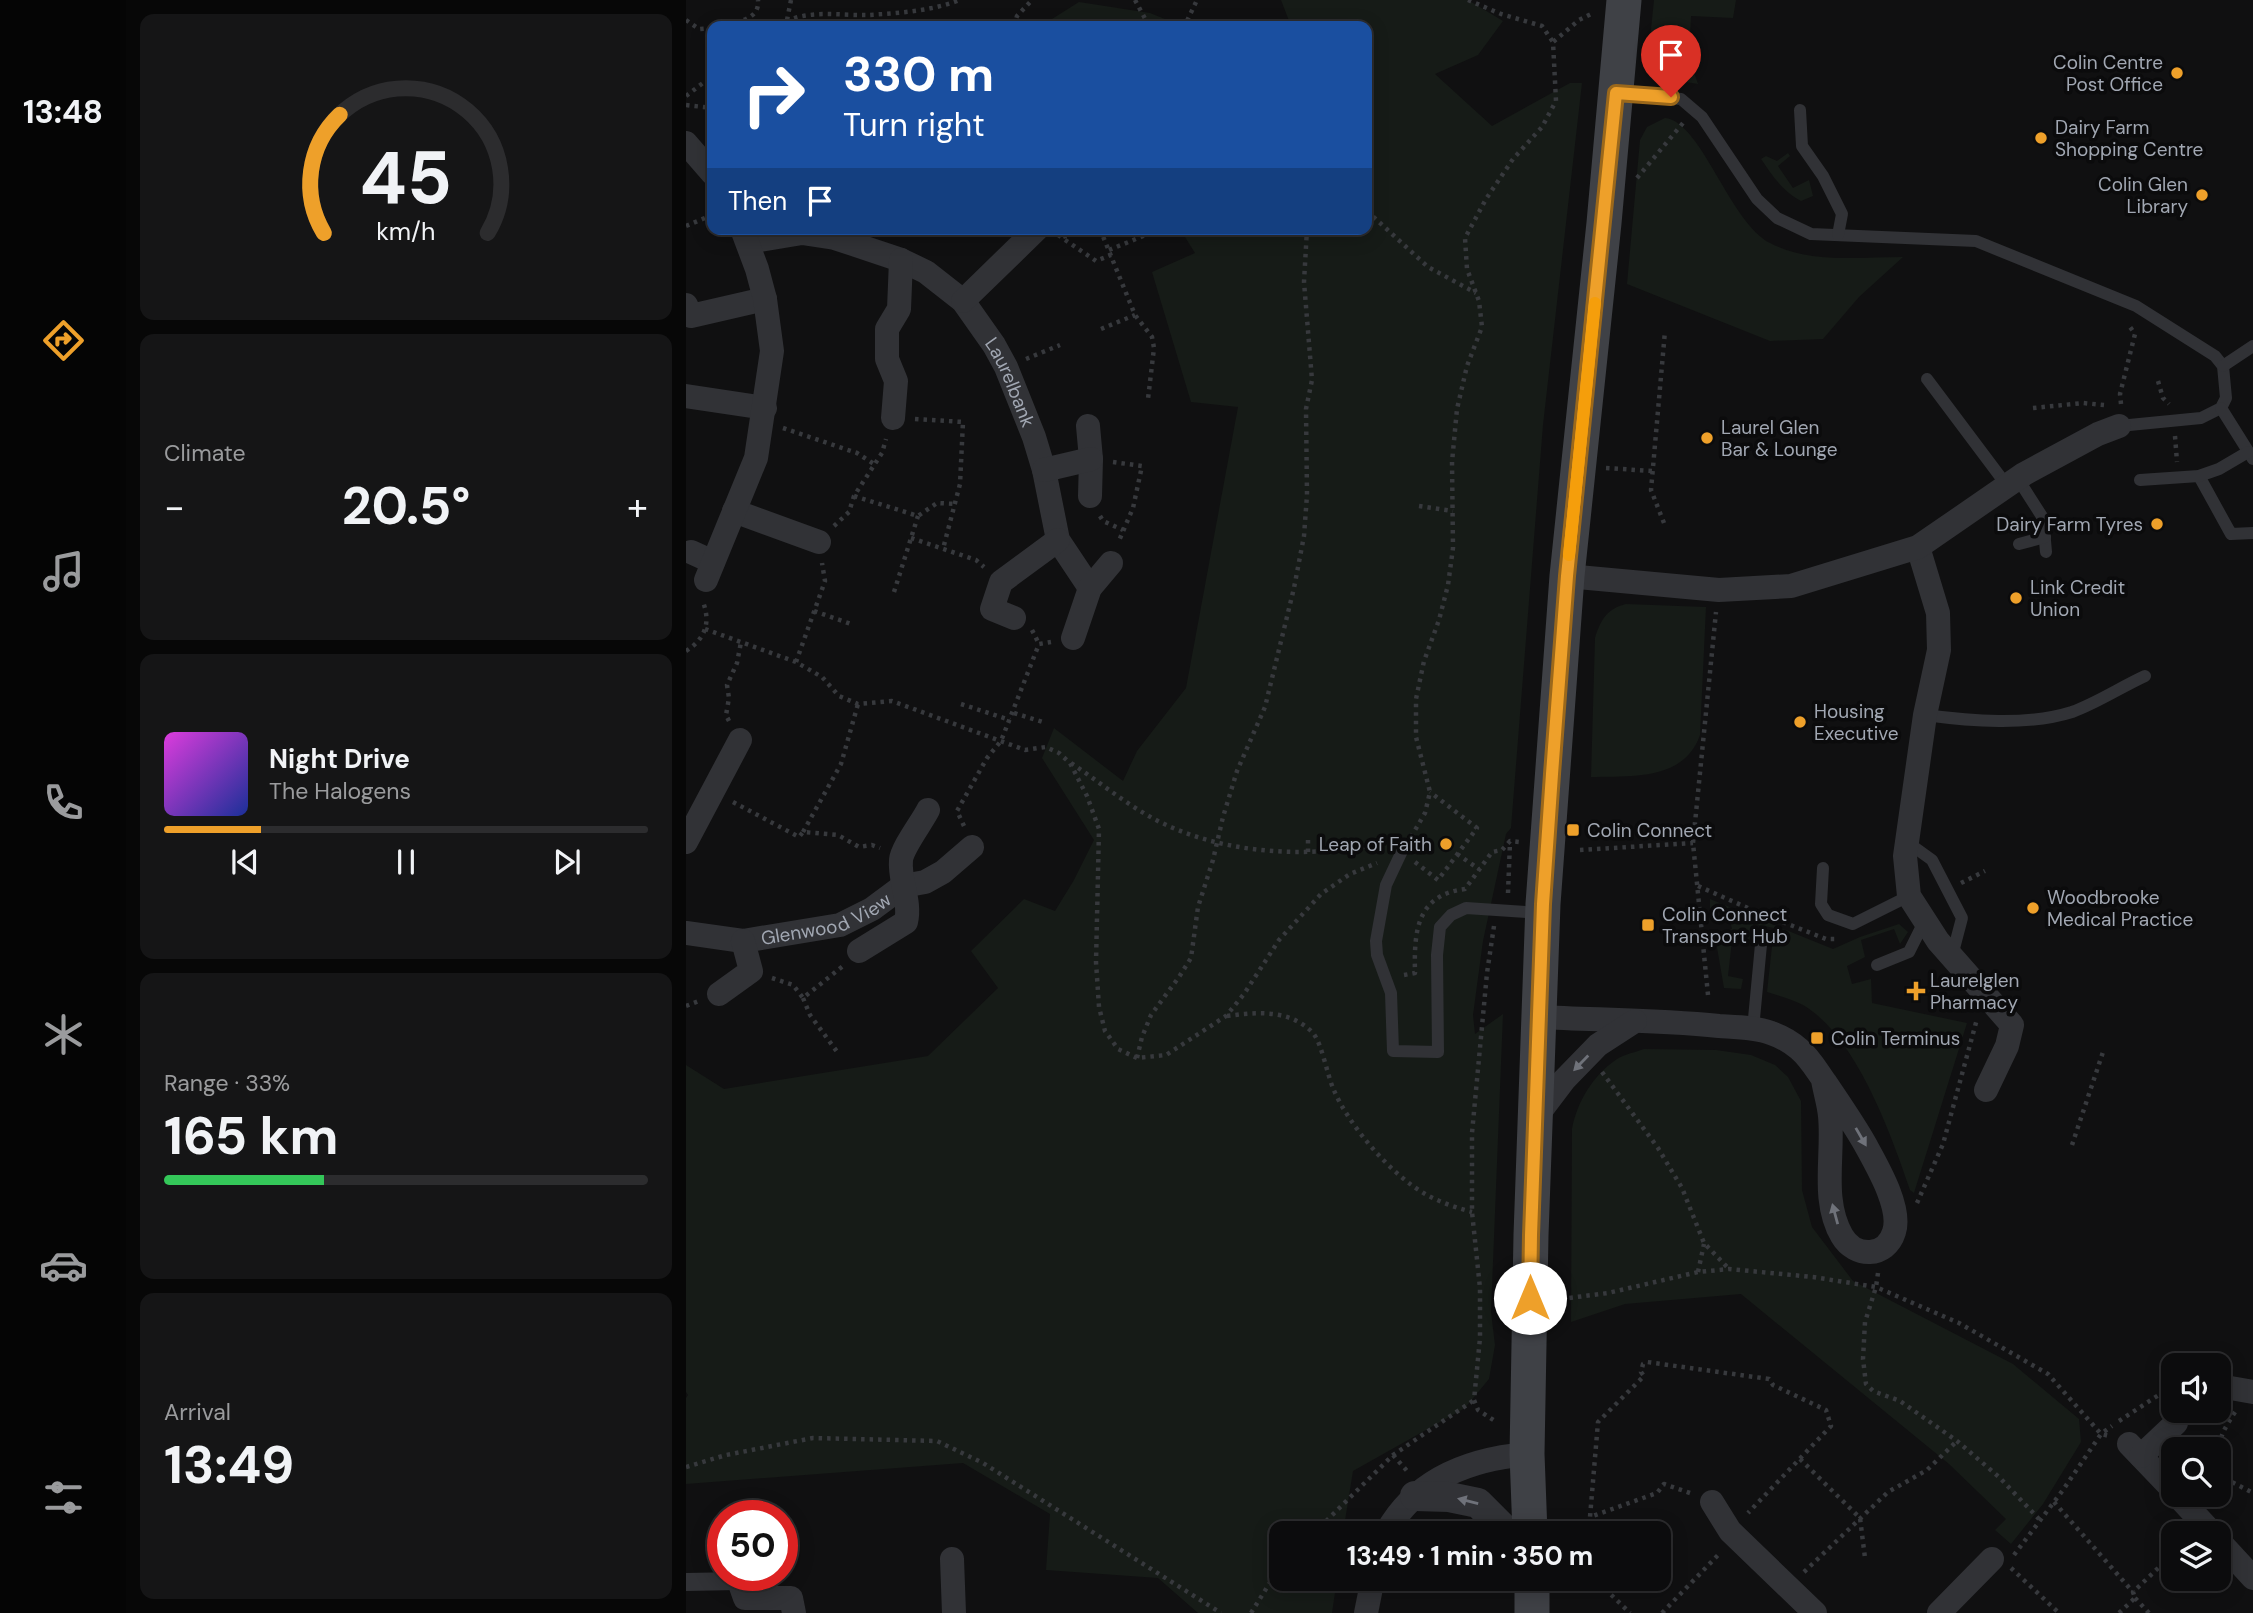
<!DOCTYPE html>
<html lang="en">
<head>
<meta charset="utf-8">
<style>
	:root { --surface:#0c0c0d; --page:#151516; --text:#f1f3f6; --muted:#9a9b9d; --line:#2c2c2e; --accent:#eea02a }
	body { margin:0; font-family:"DM Sans",sans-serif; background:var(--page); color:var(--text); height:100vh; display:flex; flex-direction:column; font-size:26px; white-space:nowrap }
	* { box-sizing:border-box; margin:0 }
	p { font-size:23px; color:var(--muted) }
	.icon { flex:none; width:38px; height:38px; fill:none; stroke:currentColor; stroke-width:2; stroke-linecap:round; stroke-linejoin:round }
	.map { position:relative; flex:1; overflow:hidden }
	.details { display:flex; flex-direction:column; gap:14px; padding:14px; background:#070707; width:560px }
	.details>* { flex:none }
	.guide { position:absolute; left:21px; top:21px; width:665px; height:214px; border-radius:14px; box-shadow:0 4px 18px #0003,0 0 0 2px var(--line); background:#1a4fa0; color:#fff; overflow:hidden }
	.tools { position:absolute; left:1475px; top:1353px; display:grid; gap:14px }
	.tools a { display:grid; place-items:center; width:70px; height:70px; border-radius:14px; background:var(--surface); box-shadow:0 4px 18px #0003,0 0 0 2px var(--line); font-size:35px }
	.speed { position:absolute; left:21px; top:1500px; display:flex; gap:14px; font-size:35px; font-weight:700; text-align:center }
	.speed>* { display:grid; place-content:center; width:91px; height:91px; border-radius:50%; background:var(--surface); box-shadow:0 4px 18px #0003,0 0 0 2px var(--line); line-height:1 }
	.speed .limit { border:10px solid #d22; background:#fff; color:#111 }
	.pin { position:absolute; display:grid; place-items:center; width:60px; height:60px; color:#fff; margin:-72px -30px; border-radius:50% 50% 50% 0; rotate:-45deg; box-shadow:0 0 7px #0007 }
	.pin .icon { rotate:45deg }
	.me { position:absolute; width:77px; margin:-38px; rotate:0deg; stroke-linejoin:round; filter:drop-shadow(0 0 5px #0008) }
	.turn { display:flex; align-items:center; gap:24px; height:147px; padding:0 21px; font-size:32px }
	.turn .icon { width:91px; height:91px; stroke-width:2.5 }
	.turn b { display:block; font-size:49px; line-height:60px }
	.then { display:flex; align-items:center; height:66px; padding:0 21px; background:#0003; gap:14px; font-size:26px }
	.big { font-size:52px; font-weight:700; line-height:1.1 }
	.details .tile { flex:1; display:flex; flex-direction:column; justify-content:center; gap:10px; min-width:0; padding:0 24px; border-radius:14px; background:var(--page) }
	.details .dial { align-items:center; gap:0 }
	.dial svg { height:182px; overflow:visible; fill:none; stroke:var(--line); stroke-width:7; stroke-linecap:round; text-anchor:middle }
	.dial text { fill:var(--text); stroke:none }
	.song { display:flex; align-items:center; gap:21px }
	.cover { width:84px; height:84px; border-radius:10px; background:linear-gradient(135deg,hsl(300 70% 55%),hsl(230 70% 35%)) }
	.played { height:7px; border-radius:4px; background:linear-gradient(90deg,var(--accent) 20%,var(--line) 20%) }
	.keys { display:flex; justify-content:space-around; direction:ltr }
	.heat { display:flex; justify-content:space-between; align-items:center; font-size:38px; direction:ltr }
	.charge { height:10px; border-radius:5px; background:linear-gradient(90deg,#34c759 33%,var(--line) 0) }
	.trip { position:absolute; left:583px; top:1521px; width:402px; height:70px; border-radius:14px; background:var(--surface); box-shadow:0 4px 18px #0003,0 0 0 2px var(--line); font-weight:700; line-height:70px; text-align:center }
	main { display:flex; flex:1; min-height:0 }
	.dock { display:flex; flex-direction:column; width:126px; justify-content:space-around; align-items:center; background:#050505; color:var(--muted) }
	.dock .icon { width:49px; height:49px }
	.dock .on { color:var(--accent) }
	.dock b { font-size:32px; color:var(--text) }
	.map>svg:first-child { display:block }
	.green { fill:#161b17 }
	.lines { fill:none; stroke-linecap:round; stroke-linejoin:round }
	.path { stroke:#37393d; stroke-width:4.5; stroke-dasharray:3.5 5; stroke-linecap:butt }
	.service { stroke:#313236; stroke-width:12 }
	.pedestrian { stroke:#313236; stroke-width:18 }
	.minor { stroke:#313236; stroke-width:24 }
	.tertiary { stroke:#313236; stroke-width:30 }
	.secondary { stroke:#3f4146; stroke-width:35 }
	.oneway { fill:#6f727a }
	.route-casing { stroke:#9b681b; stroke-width:18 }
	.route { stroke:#eea02a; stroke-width:12 }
	.slow { stroke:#f59e0b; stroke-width:12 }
	.poi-dot { fill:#eea02a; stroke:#0b0b0c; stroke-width:2.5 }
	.labels { text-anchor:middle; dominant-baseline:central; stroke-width:7; stroke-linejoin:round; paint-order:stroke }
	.poi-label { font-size:19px; fill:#a1a7b2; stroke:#0b0b0c; text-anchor:start }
	.street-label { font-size:19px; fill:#a1a7b2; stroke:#0b0b0c }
</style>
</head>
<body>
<main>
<nav class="dock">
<b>13:48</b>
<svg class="icon on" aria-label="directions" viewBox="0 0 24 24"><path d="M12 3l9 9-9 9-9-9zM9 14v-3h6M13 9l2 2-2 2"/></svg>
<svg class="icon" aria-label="music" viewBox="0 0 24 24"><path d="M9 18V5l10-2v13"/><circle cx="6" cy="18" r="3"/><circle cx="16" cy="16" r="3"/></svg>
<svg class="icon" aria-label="phone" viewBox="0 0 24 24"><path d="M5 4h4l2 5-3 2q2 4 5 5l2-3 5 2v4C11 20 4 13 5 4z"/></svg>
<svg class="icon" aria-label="climate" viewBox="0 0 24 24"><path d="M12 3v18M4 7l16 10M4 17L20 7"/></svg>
<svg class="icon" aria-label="car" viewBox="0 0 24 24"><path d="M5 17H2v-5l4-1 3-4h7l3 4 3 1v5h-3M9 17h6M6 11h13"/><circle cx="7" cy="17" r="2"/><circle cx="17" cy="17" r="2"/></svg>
<svg class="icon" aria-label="filters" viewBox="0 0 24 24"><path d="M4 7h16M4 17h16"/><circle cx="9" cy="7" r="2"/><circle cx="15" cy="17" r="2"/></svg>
</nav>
<section class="details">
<div class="tile dial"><svg viewBox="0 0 100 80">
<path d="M14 69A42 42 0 1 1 86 69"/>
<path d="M14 69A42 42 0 0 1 21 17" stroke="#eea02a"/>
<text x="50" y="56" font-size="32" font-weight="700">45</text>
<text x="50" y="72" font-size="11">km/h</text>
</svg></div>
<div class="tile"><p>Climate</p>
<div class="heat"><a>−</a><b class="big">20.5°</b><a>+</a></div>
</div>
<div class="tile">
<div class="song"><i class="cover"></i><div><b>Night Drive</b><p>The Halogens</p></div></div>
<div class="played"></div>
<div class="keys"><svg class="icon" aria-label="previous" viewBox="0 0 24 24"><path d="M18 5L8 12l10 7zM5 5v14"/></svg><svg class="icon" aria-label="pause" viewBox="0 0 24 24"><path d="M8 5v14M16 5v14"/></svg><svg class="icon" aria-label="next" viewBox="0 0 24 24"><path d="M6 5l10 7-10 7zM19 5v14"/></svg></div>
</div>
<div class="tile"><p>Range · 33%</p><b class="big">165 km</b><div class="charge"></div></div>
<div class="tile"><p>Arrival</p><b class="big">13:49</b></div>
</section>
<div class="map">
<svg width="1567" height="1613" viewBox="0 0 1567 1613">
	<rect width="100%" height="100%" fill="#101011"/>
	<g class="green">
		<polygon points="595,0 782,0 817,21 792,55 749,74 806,126 884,83 896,83 857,425 825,828 820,834 797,941 787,1015 789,1034 817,1014 805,1312 809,1345 803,1379 779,1408 667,1471 657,1533 595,1533 595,1578 651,1579 646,1613 512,1613 472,1578 360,1570 364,1514 277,1463 0,1484 0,1398 2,1395 0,1392 0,1065 38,1089 242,1056 312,988 285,951 338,899 369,911 388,880 408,840 356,758 368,728 437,781 451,751 500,688 552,407 505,402 466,272 509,253 494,229 681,229 681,26 605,26"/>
		<polygon points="968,0 1050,0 1047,18 1005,16 1003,58 1012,84 975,78 962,58"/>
		<polygon points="393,2 464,13 496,26 355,26"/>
		<path d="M979,118C1015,121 1044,223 1084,243C1124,264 1172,257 1217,257L1173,297L1137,339L1084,341L941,284L954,140L961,127Z"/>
		<path d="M1102,153L1104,156L1092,166L1107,188L1123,180L1127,196L1115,201C1096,191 1086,175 1075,159L1080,156L1091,161Z"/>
		<path d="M940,604L1020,607L1014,735C998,781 945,776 905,777L909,638C915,619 921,609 940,604Z"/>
		<path d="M1024,899L1147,949L1174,937L1213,924L1222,932L1214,944L1208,929L1175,940L1179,957L1161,966L1166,984L1185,979L1186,1003L1281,1023L1228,1193L1224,1190C1205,1134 1170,1036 1117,1005C1106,999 1093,996 1081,992L1088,928L1067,924L1063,942L1046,941L1042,976L1057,979L1055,989L1038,988L1029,936L1046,929L1041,908L1024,910Z"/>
		<path d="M958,1049L1030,1050L1065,1055L1089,1065L1102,1077L1115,1101L1116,1190L1126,1227L1167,1281L1327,1364L1393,1419L1395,1442L1357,1504L1325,1544L1309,1530L1320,1519L1263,1464L1055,1294L939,1304L885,1322L886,1129C891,1102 907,1075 931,1059C939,1054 950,1052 958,1049Z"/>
	</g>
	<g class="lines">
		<g class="path">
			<polyline points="449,0 463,26"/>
			<polyline points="782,0 815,14 856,26 867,42"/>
			<polyline points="0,20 13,29 26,28"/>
			<polyline points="101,20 105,0"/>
			<path d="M33,26C49,22 74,21 72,0"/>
			<path d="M93,26C117,8 155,16 183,15C214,13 245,11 274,0"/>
			<polyline points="328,26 331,16 346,0"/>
			<polyline points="495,26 500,23 511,0"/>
			<polyline points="0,96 26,76"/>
			<polyline points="0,105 26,108"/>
			<polyline points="951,178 997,123"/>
			<polyline points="681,211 742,267 790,293"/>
			<polyline points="0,226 26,215"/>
			<polyline points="414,229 449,315 466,337 468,348 462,399"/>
			<polyline points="372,235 410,261 425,255"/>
			<polyline points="377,237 395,229"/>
			<polyline points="423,250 462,234 466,229"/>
			<polyline points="415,329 449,315"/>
			<polyline points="340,359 374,345"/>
			<polyline points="1472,381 1477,398 1483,404"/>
			<polyline points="1435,404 1434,394 1449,334 1444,327"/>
			<polyline points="1347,408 1397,403 1418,405"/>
			<polyline points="229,419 277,422 274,484 257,549"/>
			<polyline points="97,428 171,453 188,464"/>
			<polyline points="1489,436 1491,462"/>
			<polyline points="427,462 456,466 447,508 432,543"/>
			<polyline points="920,468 966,471"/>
			<polyline points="168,496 232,516 251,503 270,504"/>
			<polyline points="733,506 767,511"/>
			<polyline points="414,516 417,521 437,530"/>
			<polyline points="978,523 965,490 979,331"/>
			<polyline points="148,526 163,512 168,496 196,453 200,439"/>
			<polyline points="225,538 290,560 298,567"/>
			<polyline points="208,592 232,516"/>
			<polyline points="128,611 165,624"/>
			<polyline points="19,629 110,662 136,677 153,696 172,704 206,701 339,750 360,747 373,753 384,763 401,796 413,829 410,962 413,1007 419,1031 432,1049 451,1058 480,1055 540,1016 558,994 593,940 635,894 664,874 691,863"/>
			<polyline points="346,630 353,644"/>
			<path d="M0,651C19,639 25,623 17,602"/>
			<polyline points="110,662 139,581 136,563"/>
			<polyline points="275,704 324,720"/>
			<polyline points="328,713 357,722"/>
			<polyline points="43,721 40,715 43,698 41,685 51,663 55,642"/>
			<path d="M385,763C415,783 442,806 474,822C543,856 626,858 700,843"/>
			<polyline points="47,802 113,837 117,832 152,835 173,847 186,845 194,848"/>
			<polyline points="278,826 271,811 301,758 315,741 353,644 365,642"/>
			<polyline points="117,832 155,764 172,704"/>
			<polyline points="725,837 739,813 744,792 730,737 730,699 738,661 753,620 762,585 767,548 766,462 771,409 781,366 796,327 793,301 781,269 779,238 800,199 827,159 856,127 870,101 867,42 893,20 907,13"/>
			<polyline points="894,850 1007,843"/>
			<polyline points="622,852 622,838"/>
			<polyline points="771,854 793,869"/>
			<polyline points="729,862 752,880 791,828 744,792"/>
			<polyline points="1275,883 1299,871"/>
			<polyline points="1012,886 1080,916"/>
			<polyline points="822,893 824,842"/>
			<polyline points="1089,919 1140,939 1153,939"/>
			<polyline points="808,926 801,973 786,1133 786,1212 794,1288 794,1338 788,1400 792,1410 809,1421"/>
			<path d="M718,975L729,973C728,932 730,895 779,889L806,852L816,850L824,841L833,842"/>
			<polyline points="86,978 107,985 117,998 157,966"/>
			<polyline points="1022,995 1007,843 1030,612"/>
			<polyline points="117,998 124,1015 152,1053"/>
			<polyline points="0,1006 13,1001"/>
			<path d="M541,1016C571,1012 604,1009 627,1033C636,1044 641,1074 647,1088C662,1125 706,1176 741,1195C756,1203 771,1208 786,1212"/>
			<polyline points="451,1058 456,1037 465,1015 493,977 505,958 512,907 527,860 537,817 551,771 579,707 608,588 618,536 621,495 620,409 626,380 618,282 621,229"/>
			<polyline points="916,1072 972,1148 996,1188 1018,1243 1043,1269"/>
			<polyline points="1386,1145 1418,1049"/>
			<polyline points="1231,1203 1257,1144 1291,1019"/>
			<polyline points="1012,1272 1018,1244"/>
			<polyline points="1192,1273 1190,1287 1179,1322 1177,1359 1180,1384 1187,1391 1214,1401 1271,1441 1313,1477 1353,1519"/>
			<polyline points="875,1299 922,1293 1012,1272 1043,1269 1127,1277 1190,1287 1273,1323 1362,1374 1415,1434 1423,1436"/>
			<path d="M1549,1412C1527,1446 1533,1444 1544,1481L1567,1493"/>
			<polyline points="1433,1421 1488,1385"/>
			<polyline points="707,1455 722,1472"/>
			<polyline points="1114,1459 1174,1518 1179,1558"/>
			<polyline points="0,1467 40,1455 127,1438 251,1441 297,1463 535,1613"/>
			<polyline points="1004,1493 978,1484 971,1493 904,1517 912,1422 958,1376 955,1372 957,1364 961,1362 1083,1379 1087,1385 1140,1410 1145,1426 1062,1513"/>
			<polyline points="1368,1502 1447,1592"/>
			<polyline points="628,1533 707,1455 788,1400"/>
			<polyline points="1328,1555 1377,1490 1415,1434 1426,1426"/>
			<polyline points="1325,1568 1373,1613"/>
			<polyline points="1118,1572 1202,1492 1241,1470 1271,1441"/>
			<polyline points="913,1583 944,1613"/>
			<polyline points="1449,1598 1463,1613"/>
			<polyline points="565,1613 595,1565"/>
			<polyline points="976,1613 1034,1553"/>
			<polyline points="1433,1613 1449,1598 1447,1592 1488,1553"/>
		</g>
		<g class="service">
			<polyline points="933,93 995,99 1016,117 1071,199 1091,218 1125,234 1290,241 1450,306 1529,356 1537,366 1540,398 1535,408 1515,418 1433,426"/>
			<polyline points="1114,110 1116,146 1137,176 1156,214 1152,235"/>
			<polyline points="1537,366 1567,346"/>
			<polyline points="1241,379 1322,487"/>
			<polyline points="1535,408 1567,459"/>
			<polyline points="1513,476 1545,534 1567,533"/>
			<polyline points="1332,479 1357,518 1360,552"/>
			<polyline points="1454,480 1513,476 1533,469 1562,452"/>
			<polyline points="1333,544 1359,537"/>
			<path d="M1239,715C1284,721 1342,726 1386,712C1411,703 1435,687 1459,676"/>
			<polyline points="1221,842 1246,860 1276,918 1266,956"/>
			<polyline points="717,849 700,885 690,941 691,955 705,993 707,1051 752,1052 751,955 754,927 765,915 780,908 853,913"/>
			<polyline points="1137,868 1135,904 1142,915 1167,924 1223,896"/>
			<polyline points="1191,965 1223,952 1238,922"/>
			<polyline points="1067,1029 1076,934"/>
		</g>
		<polyline class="pedestrian" points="0,1582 53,1581"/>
		<g class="minor">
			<polyline points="0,143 26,173"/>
			<path id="s1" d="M62,242L116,233L149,238L215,260L240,272L277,301L308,345L320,367L348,437L358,470L372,540L404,588"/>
			<polyline points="277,301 351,229"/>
			<polyline points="0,305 5,316 79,299"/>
			<polyline points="0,396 79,408"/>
			<polyline points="207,418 210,381 201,359 201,329 213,309 215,260"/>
			<polyline points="402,426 405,459 404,496"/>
			<polyline points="358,470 405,459"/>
			<polyline points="48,511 133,542"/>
			<polyline points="1232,547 1252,613 1253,650 1239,715 1219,856 1223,896 1252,941 1326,1025 1321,1046 1300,1090"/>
			<polyline points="5,552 27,562"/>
			<polyline points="881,576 1033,590 1105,586 1232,547 1338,474 1412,434 1433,426"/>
			<polyline points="20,580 70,458 86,351 79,299 71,269 56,229"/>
			<polyline points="328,618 306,609 315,582 372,540"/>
			<polyline points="387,638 404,588 425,563"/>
			<polyline points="0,842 54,740"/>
			<path id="s2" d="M0,933L57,941L154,925L186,909L217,886L239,882L257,872L286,847"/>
			<path d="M173,951L220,922C225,901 213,881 215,860C216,848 236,822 242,810"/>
			<polyline points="33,994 65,971 57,941"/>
			<path d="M853,1017C913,1020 974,1020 1033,1026C1050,1027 1070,1027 1085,1033C1094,1036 1106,1043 1113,1049C1124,1058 1131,1071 1139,1082C1153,1103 1167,1123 1179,1144C1191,1166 1216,1208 1208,1232C1200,1258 1169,1258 1156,1236C1135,1200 1148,1155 1144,1116C1143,1104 1139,1092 1137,1080"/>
			<polyline points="850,1117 878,1080 912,1045 949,1021"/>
			<polyline points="1533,1386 1567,1392"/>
			<polyline points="1443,1444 1488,1491"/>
			<polyline points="1455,1456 1490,1423"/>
			<polyline points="1490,1494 1526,1533"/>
			<polyline points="1026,1502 1044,1531 1129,1613"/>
			<path d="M700,1533C729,1480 783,1459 841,1454"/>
			<polyline points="1533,1541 1567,1578"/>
			<polyline points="266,1559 268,1613"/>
			<polyline points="53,1581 59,1598 105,1598 108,1613"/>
			<polyline points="680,1613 687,1578"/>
			<polyline points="1253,1613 1306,1559"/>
		</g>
		<polyline class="tertiary" points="729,1496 763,1497 792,1503 822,1533"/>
		<g class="secondary">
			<polyline points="844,1533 841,1454 845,1235 857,904 881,576 918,223 938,0"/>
			<polyline points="846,1578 846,1613"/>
		</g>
	</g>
	<defs><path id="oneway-solid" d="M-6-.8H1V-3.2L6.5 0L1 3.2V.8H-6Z" transform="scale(1.75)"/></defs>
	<g class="oneway">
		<use href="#oneway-solid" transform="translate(895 1063) rotate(134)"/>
		<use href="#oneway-solid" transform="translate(1175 1137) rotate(60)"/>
		<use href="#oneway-solid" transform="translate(1149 1214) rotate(-105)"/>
		<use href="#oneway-solid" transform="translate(782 1501) rotate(-166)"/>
	</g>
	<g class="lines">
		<g class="route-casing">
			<polyline id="route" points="844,1298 845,1235 857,904 866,774 881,576 930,93 985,97"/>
		</g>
		<use href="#route" class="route"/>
		<polyline class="slow" points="883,555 909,303"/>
	</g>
	<g class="poi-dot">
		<circle cx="1491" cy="73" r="7"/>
		<circle cx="1355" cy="138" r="7"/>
		<circle cx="1516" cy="195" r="7"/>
		<circle cx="1021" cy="438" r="7"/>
		<circle cx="1471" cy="524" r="7"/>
		<circle cx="1330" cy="598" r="7"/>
		<circle cx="1114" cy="722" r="7"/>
		<rect x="880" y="823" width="14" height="14" rx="3.5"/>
		<circle cx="760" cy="844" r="7"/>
		<circle cx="1347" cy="908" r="7"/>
		<rect x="955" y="918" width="14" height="14" rx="3.5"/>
		<path d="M1226.5 980.5h7v7h7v7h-7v7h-7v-7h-7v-7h7z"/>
		<rect x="1124" y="1031" width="14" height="14" rx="3.5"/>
	</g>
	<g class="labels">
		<g class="poi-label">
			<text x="1477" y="62" text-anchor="end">Colin Centre<tspan x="1477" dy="22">Post Office</tspan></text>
			<text x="1369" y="127">Dairy Farm<tspan x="1369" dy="22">Shopping Centre</tspan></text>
			<text x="1502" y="184" text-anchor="end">Colin Glen<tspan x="1502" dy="22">Library</tspan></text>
			<text x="1035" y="427">Laurel Glen<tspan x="1035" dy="22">Bar &amp; Lounge</tspan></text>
			<text x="1457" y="524" text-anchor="end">Dairy Farm Tyres</text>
			<text x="1344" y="587">Link Credit<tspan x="1344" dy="22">Union</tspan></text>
			<text x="1128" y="711">Housing<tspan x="1128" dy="22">Executive</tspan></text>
			<text x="901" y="830">Colin Connect</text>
			<text x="746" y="844" text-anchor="end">Leap of Faith</text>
			<text x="1361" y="897">Woodbrooke<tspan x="1361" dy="22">Medical Practice</tspan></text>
			<text x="976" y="914">Colin Connect<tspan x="976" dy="22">Transport Hub</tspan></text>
			<text x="1244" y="980">Laurelglen<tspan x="1244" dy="22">Pharmacy</tspan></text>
			<text x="1145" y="1038">Colin Terminus</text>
		</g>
		<g class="street-label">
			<text stroke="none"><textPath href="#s1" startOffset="327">Laurelbank</textPath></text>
			<text stroke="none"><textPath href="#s2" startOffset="144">Glenwood View</textPath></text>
		</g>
	</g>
</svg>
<div class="tools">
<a><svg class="icon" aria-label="sound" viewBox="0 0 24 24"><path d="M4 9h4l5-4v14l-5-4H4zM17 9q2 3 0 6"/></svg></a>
<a><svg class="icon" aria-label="search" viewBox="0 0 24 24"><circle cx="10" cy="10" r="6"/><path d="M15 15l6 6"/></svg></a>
<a><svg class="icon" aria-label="layers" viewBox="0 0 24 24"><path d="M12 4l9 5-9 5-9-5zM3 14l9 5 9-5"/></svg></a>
</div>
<div class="speed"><div class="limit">50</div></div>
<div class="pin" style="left:985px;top:97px;background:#d93025"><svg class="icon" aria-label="arrive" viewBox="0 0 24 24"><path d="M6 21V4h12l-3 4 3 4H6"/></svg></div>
<svg class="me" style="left:844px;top:1298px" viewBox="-20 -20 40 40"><circle r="19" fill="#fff"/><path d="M0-13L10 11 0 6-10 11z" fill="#eea02a"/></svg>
<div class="trip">13:49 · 1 min · 350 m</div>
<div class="guide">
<div class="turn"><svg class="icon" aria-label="right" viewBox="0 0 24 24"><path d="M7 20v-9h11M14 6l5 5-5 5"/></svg><div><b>330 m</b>Turn right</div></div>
<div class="then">Then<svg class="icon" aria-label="arrive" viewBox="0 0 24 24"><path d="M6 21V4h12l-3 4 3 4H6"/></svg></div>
</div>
</div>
</main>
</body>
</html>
